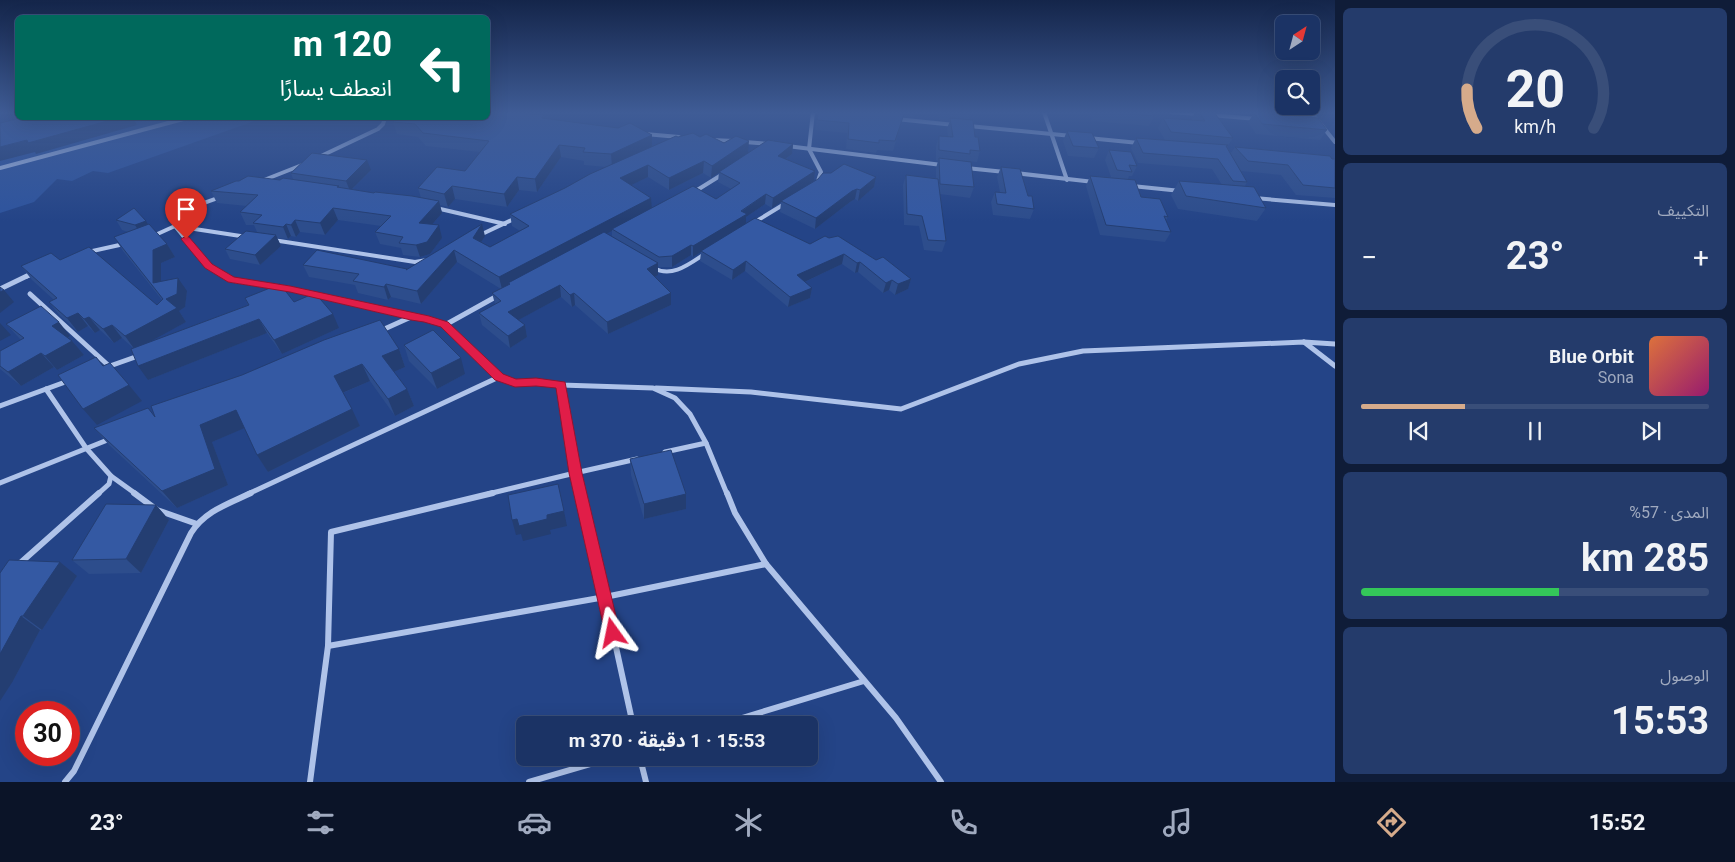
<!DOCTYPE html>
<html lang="ar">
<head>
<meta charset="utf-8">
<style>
	:root { --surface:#1b3365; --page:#243b6b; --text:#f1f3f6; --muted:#a0aabf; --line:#394e79; --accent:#d6ab8b }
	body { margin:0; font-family:Roboto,"Noto Sans Arabic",sans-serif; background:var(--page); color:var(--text); direction:rtl; height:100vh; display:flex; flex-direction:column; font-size:19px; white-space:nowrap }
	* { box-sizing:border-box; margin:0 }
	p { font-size:16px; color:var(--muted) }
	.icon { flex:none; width:28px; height:28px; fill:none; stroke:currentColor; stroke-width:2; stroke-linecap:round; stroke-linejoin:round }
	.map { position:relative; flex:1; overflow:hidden; direction:ltr }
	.side { display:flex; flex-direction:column; gap:8px; padding:8px; background:#0f1c38; width:400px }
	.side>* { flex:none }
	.banner { position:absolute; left:15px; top:15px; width:475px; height:105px; border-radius:8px; box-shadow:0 5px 20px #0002,0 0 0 1px var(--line); direction:rtl; background:#00695c; color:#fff; overflow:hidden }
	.needle { width:32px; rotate:36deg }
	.buttons { position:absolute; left:1275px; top:15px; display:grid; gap:10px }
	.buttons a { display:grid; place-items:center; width:45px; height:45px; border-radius:8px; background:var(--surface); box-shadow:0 5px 20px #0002,0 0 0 1px var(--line); font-size:25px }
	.speed { position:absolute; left:15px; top:701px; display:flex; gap:10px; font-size:25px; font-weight:700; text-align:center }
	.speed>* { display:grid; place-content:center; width:65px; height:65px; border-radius:50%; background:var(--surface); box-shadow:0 5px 20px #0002,0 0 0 1px var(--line); line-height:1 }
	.speed .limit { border:8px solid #d22; background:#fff; color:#111 }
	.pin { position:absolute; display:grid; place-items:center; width:42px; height:42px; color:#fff; margin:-51px -21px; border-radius:50% 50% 50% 0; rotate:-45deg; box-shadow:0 0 5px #0007 }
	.pin .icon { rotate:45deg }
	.me { position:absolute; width:55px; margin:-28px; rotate:348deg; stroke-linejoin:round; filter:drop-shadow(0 0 4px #0008) }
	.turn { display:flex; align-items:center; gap:18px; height:105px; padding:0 15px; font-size:22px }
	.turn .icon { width:65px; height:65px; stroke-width:2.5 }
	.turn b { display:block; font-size:35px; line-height:42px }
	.big { font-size:38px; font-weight:700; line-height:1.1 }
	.side .widget { flex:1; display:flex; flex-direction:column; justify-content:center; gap:8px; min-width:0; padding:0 18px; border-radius:8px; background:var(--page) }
	.side .dial { align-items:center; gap:0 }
	.dial svg { height:130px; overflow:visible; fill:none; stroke:var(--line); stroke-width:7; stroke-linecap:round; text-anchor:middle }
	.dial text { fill:var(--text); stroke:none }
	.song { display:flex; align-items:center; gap:15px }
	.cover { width:60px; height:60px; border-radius:8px; background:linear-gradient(135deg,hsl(20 70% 55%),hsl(320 70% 35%)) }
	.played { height:5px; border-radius:2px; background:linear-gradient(90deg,var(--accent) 30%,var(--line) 30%) }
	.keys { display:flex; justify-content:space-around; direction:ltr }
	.heat { display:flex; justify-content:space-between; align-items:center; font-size:28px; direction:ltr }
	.charge { height:8px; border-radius:4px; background:linear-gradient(90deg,#34c759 57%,var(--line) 0) }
	.trip { position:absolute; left:516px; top:716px; width:302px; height:50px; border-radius:8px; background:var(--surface); box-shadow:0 5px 20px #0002,0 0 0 1px var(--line); font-weight:700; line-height:50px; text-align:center; direction:rtl }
	.menu { display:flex; height:80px; justify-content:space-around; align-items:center; background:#0b1428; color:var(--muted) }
	.menu .icon { width:35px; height:35px }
	.menu .selected { color:var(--accent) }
	.menu b { font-size:22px; color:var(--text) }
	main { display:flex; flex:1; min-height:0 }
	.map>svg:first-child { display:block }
	.green { fill:#2e549e }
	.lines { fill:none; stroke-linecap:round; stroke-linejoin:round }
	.street-far2 { stroke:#afc3e9; stroke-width:4 }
	.street-far1 { stroke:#afc3e9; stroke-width:5 }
	.street { stroke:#afc3e9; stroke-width:6 }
	.wall { fill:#2d4d8c; fill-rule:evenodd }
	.shaded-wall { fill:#243e72 }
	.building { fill:#3459a3; stroke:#243e72 }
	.route { fill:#e11d48; stroke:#92132f }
</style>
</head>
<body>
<main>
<section class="side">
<div class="widget dial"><svg viewBox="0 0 100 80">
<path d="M14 69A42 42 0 1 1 86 69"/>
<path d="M14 69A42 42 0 0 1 8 45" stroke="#d6ab8b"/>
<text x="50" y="56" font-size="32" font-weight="700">20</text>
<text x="50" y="72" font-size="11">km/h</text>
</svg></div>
<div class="widget"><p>التكييف</p>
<div class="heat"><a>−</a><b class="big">23°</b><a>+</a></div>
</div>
<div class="widget">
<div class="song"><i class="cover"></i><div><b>Blue Orbit</b><p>Sona</p></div></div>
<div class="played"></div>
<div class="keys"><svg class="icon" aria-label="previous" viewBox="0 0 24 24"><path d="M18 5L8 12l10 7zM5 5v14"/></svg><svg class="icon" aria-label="pause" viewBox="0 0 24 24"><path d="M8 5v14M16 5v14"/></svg><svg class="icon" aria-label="next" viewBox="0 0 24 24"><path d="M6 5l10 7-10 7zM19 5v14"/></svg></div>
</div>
<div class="widget"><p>المدى · 57%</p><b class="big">285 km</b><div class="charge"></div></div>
<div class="widget"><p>الوصول</p><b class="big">15:53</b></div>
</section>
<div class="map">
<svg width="1335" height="782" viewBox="0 0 1335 782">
	<rect width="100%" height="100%" fill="#244487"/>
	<polygon class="green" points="99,118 161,118 171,122 184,118 263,118 108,173 93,171 72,181 57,179 34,202 0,213 0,147"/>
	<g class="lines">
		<g class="street-far2">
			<polyline points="813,112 809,149 821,172 818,181"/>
			<polyline points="1044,112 1067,180"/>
			<polyline points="1170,112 1200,114"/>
			<polyline points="1311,112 1335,142"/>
			<polyline points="1211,115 1257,119"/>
			<polyline points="896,119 955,125"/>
			<polyline points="969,126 1072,136"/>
			<polyline points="645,134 679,137"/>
			<polyline points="1088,138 1139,143"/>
			<polyline points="712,140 734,141"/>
			<polyline points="745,142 769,144"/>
			<polyline points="787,146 942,165"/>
			<polyline points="321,156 378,129 383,124 385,118"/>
			<polyline points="0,168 187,118"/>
			<polyline points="966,168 1005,172"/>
			<polyline points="1015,173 1094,182"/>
			<polyline points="264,180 302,165"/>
			<polyline points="1132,186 1181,191"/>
			<polyline points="694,192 723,174"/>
			<path d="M221,197C204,203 184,208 175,226L208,266L226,277"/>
			<polyline points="1254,198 1335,205"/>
			<polyline points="436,208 505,224"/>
			<polyline points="755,222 786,203"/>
			<polyline points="480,235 516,218"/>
			<polyline points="153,236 175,226 247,237"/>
			<polyline points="273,240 415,262 427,260"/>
			<polyline points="88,252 124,244"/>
			<path d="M653,268C673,278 689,264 706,253"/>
			<polyline points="26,277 34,273"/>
		</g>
		<g class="street-far1">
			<polyline points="224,275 232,280 290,289 411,317 425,318 445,325 499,377 515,383 536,382 561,385 653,388 675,398 690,414 706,443 727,494"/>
			<polyline points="0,289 29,275"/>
			<polyline points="30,294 109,366"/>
			<polyline points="445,325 499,295"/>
			<polyline points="380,331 411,317"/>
			<polyline points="1304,342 1335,366"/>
			<polyline points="107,367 141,355"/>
			<polyline points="561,385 575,473"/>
			<polyline points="656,388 751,392 901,409 1019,364 1083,351 1304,342 1335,344"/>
			<polyline points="46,389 86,448 111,476 109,484 98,494"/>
			<polyline points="0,406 68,381"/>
			<polyline points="665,452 706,443"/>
			<polyline points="575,473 580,494"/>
			<polyline points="575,473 637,459"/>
			<polyline points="111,476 136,494"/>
			<polyline points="0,483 110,439"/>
			<polyline points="248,494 499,377"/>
			<polyline points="488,494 575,473"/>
		</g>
		<g class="street">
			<polyline points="134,493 157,510 197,524"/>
			<polyline points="493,493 331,532 328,646 605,597 580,493"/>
			<polyline points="727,493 735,513 766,564 896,718 941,782"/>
			<polyline points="18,565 99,493"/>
			<polyline points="633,725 605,597 766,564"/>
			<polyline points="719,725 864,681"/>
			<polyline points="640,758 646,782"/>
			<path d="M65,782L74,771L191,533C205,511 228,504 251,493"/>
			<polyline points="310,782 328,646"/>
			<polyline points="529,782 611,758"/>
		</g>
	</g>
	<g class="wall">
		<polygon points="818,112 915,112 913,117 903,116 893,151 877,150 876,153 846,149 847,133 815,130"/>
		<polygon points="939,112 971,112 969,120 980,151 977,162 968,161 974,187 970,198 940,194 946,241 942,252 924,250 919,226 904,225 903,185 906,175 936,178 936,168 938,161 936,160 936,146 939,136 948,137 947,128 950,121 939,120"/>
		<polygon points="1088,112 1151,112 1154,116 1149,126 1092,121"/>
		<polygon points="1195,112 1214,112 1233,138 1227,147 1231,153 1235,147 1335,159 1335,198 1296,195 1281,175 1241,171 1247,182 1245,186 1266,208 1257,221 1178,209 1171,195 1179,181 1222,185 1212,169 1138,163 1131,148 1136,138 1165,140 1158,128 1163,118 1193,120 1192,118"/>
		<polygon points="1241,112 1296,112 1293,116 1327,130 1320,140 1256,134 1248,122 1253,115 1242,114"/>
		<path d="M544,115V119L652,146L678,137H700L724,143L748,153L793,144L792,154L786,159L815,171L814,181L793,194L876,177L874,187L858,201L855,199L850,202L815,229L780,212L781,202L772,208L765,204L746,217V223L810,244L829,238L876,260L911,279L908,289L895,295L889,290L883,293L858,272L855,273L842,264L805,282L812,288L810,298L788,307L745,271L732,280L700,261L701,252L693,257L691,255L672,267H659L658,266V275L655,276L671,305L608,334L575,305L572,307L561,297L518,320L525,325L527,337L510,348L482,325L479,313L495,304L492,293L501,289L457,262L421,304L391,297L388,300L358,293L355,285L309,277L303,265L408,269L485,236L481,242L490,247L520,231L512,226L510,214L565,188L606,167L584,165V161L561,157L537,192L519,190L507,207L455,199L448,207L440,205L442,213L432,225L442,238L430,254L420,257L403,255L401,248L380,244L375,232L381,226L338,220L325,235L300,232L296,237L291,236L288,239L277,238L281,246L260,265L230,259L225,249L257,232L254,225H246L240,212L247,206L217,203L211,191L239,181L293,179L291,173L371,170L351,190L374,193L421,198L418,188L465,171L480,152L426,146L418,137L397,134L393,122ZM719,172L718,182L731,189L716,199L652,208L631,185L648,177L669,190L703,173L711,178ZM612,231V237L607,234Z"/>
		<polygon points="1067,131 1099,148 1094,158 1068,156 1063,141"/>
		<polygon points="1109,150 1137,166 1132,176 1129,176 1128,179 1141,197 1168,217 1166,220 1171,232 1165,242 1100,235 1086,186 1090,176 1111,177 1105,160"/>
		<polygon points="1001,167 1028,196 1034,209 1030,219 993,215 991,202 995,192 1000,192 997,177"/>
		<polygon points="116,220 148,224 167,244 175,257 161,263 161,281 187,291 185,307 179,311 186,322 147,343 248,305 245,298 294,302 339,328 282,354 267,333 148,380 133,348 122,338 114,343 100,330 95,333 88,326 78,332 60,316 49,302 54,300 32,280 21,266 60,260 157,305 162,300 123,251 114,237 128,232 122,230"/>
		<polygon points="6,324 70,336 68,338 84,355 57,370 54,367 21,386 0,369 0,351 21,340"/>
		<polygon points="404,345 465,374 437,389 409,361"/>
		<polygon points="399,349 405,367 394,372 407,389 414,406 395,416 370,381 343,393 360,426 268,472 244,428 212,442 228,485 177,508 109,445 94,428 155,417"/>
		<polygon points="630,459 686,509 644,519 631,475"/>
		<polygon points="156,505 169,520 141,573 89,574 72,560"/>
		<polygon points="0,573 77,576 42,630 40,630 13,681"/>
	</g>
	<g class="shaded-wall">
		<polygon points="118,118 133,118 137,125 36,154 35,152 0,161 0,147"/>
		<polygon points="227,118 238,118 228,121"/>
		<polygon points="652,135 652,148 612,167 611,154"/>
		<polygon points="749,141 748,153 711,178 712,166"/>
		<polygon points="793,144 792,154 777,165 778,156"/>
		<polygon points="559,145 561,157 537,192 535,179"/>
		<polygon points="367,160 371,170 350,191 346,181"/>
		<polygon points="704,161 703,173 669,190 669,178"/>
		<polygon points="648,165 648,177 621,190 620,178"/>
		<polygon points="815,171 814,181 772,208 773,198"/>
		<polygon points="517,177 519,190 507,207 504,194"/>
		<polygon points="876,177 874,187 858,201 860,190"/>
		<polygon points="452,186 455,199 448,207 444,194"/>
		<polygon points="857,189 855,199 850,202 815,229 816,218 852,191"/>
		<polygon points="766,194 765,204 746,217 746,224 701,251 701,252 693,257 693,246"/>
		<polygon points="651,198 652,210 612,229 612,231 510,285 508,283 509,286 502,289 499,277"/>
		<polygon points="439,201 442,213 423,235 419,223"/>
		<polygon points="333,208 338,220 325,235 320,223"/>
		<polygon points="295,220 300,232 296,237 291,225"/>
		<polygon points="146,221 152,231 141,235 135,225"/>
		<polygon points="286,224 291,236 288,239 283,227"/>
		<polygon points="482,224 485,236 476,250 473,238"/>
		<polygon points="439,225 442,238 430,254 420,257 416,245"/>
		<polygon points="276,235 281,246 260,265 255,255"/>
		<polygon points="167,244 175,257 161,263 161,297 153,283 153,250"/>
		<polygon points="691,245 691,255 672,267 672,256"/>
		<polygon points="454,250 457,262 421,304 417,291"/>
		<polygon points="844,254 842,264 796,286 797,275"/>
		<polygon points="746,261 745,271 732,280 733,270"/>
		<polygon points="860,262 858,272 855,273 857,263"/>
		<polygon points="658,263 658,275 647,281 647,269"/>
		<polygon points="178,278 187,291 185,307 179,311 186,322 135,350 125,336 166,299"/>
		<polygon points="911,279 908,289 895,295 898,284"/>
		<polygon points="892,280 889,290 883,293 886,283"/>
		<polygon points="386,284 391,297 388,300 384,287"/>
		<polygon points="560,285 561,297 511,324 508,312"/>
		<polygon points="812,288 810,298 788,307 790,297"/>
		<polygon points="4,290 14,302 0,313 0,292"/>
		<polygon points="574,293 575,305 572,307 570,295"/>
		<polygon points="671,293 671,305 608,334 607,322"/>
		<polygon points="78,313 88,326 78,332 67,318"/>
		<polygon points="333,314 339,328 282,354 274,340"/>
		<polygon points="89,317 100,330 95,333 84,319"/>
		<polygon points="259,319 267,333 148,380 138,366"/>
		<polygon points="59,322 70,336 64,340 52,326"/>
		<polygon points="0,323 11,335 0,341"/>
		<polygon points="112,325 122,338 114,343 103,329"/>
		<polygon points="525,325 527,337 510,348 508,336"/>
		<polygon points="72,341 84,355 57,370 45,356"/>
		<polygon points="399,349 405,367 389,374 382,356"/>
		<polygon points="41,353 54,367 21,386 8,372"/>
		<polygon points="461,358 465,374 437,389 431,373"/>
		<polygon points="362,364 370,381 342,393 334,376"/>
		<polygon points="129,385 142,401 97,425 83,409"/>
		<polygon points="407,389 414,406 395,416 388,399"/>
		<polygon points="352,409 360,426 268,472 257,455"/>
		<polygon points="236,410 247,427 212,442 228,485 177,508 162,491 200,425"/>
		<polygon points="686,494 686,509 644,519 644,504"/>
		<polygon points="156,505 169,520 141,573 126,559"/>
		<polygon points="564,511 567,526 550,530 551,534 523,541 521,534 516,535 512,520 547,515"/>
		<polygon points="60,562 77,576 42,630 23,616"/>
		<polygon points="21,616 40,630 13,681 0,701 0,654"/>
	</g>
	<g class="building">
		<polygon points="488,112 508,112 544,115 542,118 618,128 630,123 652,135 611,154 583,152 585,148 559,145 535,179 517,177 504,194 452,186 444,194 418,188 437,167 465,171 489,141 423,133 415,124 393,122 397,118 488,118"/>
		<polygon points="818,112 885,112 904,114 895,141 879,140 879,143 848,139 849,123 817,120"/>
		<polygon points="1107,112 1151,112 1154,116"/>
		<polygon points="1199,112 1214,112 1233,138 1171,132 1163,118 1205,121"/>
		<polygon points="1254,112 1318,118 1327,130 1262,124"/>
		<polygon points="21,118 118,118 28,143 27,140 0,147 0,123"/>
		<polygon points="950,118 973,120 975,137 978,137 980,151 970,150 970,154 939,150 939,136 953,137"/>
		<polygon points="1067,131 1092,133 1099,148 1073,146"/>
		<polygon points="693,133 700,137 706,134 724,143 736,136 749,141 712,166 704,161 669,178 648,165 620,178 651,198 499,277 454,250 417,291 386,284 384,287 353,281 359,274 303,265 317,250 407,269 406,270 482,224 473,238 490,247 529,226 510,214 565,188 590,174 676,136 678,137"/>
		<polygon points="1136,138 1228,145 1226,146 1247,182 1233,181 1218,159 1143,153"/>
		<polygon points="768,140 793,144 778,156 815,171 773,198 766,194 741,211 747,214 693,246 691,245 672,256 659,257 612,229 693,186 716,199 740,183 719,172"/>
		<polygon points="1235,147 1330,156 1332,159 1335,159 1335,188 1303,185 1288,165 1248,161"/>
		<polygon points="1109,150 1131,152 1137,166 1129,165 1132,172 1117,170"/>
		<polygon points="312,153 367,160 346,181 291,173"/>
		<polygon points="939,158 971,162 974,187 940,184"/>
		<polygon points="844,164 876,177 860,190 857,189 852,191 816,218 781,201 818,179 823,173 831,173"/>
		<polygon points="1001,167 1020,169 1028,196 1032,196 1034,209 997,204 995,192 1006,193"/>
		<polygon points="906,175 938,179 946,241 928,240 922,216 907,214"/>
		<polygon points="248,176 280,180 283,178 339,186 337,187 374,193 375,192 412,196 439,201 419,223 439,225 427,242 416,245 399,243 403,237 375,232 391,216 333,208 320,223 295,220 291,225 286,224 283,227 253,223 262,215 240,212 258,195 211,191 236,181 239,181"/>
		<polygon points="1090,176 1135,180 1141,197 1160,199 1168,217 1164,216 1171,232 1106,225"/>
		<polygon points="1179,181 1254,187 1266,208 1186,196"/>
		<polygon points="134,208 146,221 135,225 116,220"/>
		<polygon points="755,218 810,244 825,236 829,238 838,236 876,260 883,257 911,279 898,284 892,280 886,283 860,262 857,263 844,254 797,275 812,288 790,297 746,261 733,270 701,251"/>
		<polygon points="149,224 167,244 153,250 153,283 178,278 177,294 166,299 177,308 125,336 112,325 103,329 89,317 84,319 78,313 67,318 49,302 57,298 21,266 51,253 60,260 89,247 157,305 163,299 114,237"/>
		<polygon points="246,231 276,235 255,255 225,249"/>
		<polygon points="604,232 658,263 647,269 671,293 607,322 574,293 570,295 560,285 508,312 525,325 508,336 479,313 501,301 492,293 510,284 508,283"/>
		<polygon points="280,284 294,302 315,293 333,314 274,340 259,319 138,366 131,349 249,305 245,298"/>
		<polygon points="0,287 4,290 0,292"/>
		<polygon points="41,306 59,322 52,326 72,341 45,356 41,353 8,372 0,366 0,351 24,338 6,324"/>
		<polygon points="380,320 399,349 382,356 407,389 388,399 362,364 334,376 352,409 257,455 236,410 200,425 215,469 162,491 94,428 148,408 155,417 151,406 242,375 324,340"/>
		<polygon points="433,330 461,358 431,373 404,345"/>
		<polygon points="96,357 103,366 110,363 129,385 83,409 58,375"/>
		<polygon points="671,450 686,494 644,504 630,459"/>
		<polygon points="558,484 564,511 547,515 547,519 519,526 517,519 512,520 508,495"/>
		<polygon points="106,504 156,505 126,559 72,560"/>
		<polygon points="9,560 60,562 23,616 21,616 0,654 0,573"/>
	</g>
	<linearGradient id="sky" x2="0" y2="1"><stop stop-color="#14254a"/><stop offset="0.51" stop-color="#3f5c96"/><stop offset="1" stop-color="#3f5c96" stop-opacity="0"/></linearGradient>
	<rect width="1335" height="221" fill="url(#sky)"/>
	<polygon class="route" points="186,236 189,237 212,264 234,277 290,286 429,316 448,322 503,374 516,379 536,378 565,382 582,473 620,633 618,638 613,641 608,638 605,633 569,473 556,388 536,386 515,387 495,380 441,327 424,322 411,320 290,292 228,282 205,268 181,239"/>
</svg>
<div class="buttons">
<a><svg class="needle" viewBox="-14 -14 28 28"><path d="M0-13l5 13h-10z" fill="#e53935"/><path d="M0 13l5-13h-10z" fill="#a0aabf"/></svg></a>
<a><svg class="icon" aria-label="search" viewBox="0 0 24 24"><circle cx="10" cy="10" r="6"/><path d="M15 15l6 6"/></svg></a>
</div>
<div class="speed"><div class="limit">30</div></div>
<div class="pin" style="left:186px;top:239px;background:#d93025"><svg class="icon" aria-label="arrive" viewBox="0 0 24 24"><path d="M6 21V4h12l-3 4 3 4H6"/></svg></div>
<svg class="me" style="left:613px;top:633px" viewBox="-20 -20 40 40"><path d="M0-17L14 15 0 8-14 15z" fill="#e11d48" stroke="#fff" stroke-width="4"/></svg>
<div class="trip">15:53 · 1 دقيقة · 370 m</div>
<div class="banner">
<div class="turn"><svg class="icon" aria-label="left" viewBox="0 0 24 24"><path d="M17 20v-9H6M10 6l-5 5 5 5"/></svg><div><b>120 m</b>انعطف يسارًا</div></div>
</div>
</div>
</main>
<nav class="menu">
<b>15:52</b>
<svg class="icon selected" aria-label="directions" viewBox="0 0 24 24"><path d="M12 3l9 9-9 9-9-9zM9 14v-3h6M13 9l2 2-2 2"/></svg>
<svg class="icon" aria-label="music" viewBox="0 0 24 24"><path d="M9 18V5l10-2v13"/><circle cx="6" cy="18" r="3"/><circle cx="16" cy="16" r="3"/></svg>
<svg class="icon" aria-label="phone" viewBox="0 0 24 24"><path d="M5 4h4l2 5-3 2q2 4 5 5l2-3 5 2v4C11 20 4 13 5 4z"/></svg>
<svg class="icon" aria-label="climate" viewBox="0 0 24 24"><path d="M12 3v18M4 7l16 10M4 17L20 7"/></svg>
<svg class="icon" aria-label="car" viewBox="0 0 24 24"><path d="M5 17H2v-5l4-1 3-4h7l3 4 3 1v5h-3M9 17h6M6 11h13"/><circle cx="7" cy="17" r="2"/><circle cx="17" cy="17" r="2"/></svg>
<svg class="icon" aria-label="filters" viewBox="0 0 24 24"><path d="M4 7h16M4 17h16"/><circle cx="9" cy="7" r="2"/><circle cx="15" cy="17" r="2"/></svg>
<b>23°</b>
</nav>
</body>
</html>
